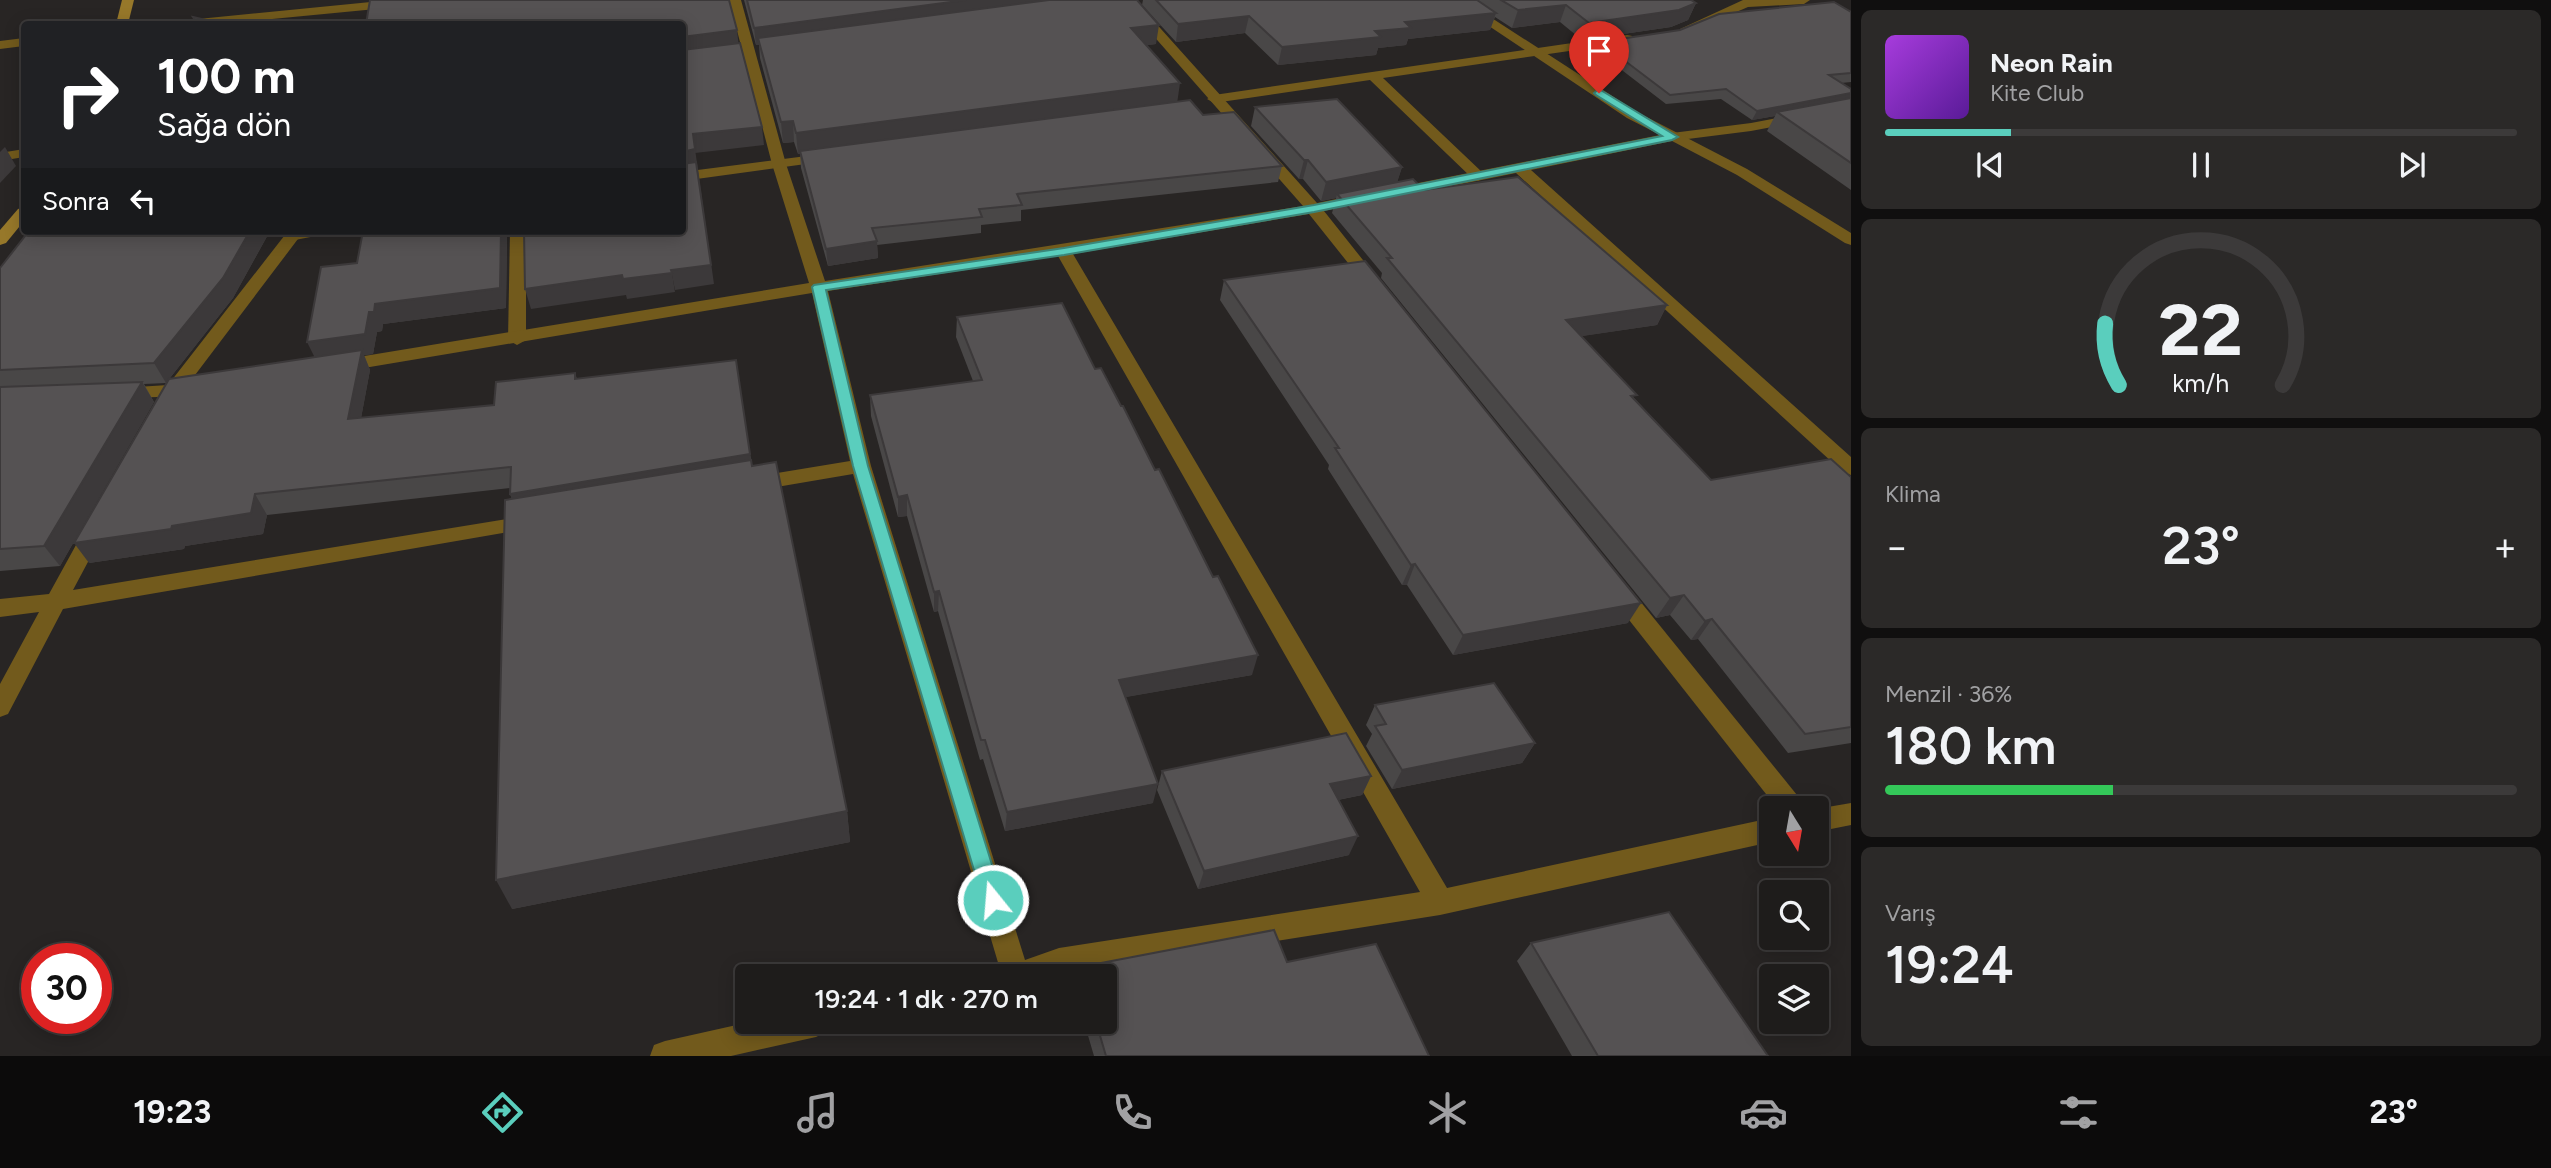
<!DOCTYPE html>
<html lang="tr">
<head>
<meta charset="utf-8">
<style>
	:root { --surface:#1e1c1b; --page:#2b2928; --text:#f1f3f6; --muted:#a1a1a3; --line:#3c3a3a; --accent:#5acebd }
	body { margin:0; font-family:Figtree,sans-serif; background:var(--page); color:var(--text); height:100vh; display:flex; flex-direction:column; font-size:26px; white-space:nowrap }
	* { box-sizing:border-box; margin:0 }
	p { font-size:23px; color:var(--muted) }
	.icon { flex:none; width:38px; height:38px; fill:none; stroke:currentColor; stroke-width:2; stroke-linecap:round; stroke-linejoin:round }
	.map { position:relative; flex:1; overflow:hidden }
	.panel { display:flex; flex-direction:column; gap:10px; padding:10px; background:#100f0f; width:700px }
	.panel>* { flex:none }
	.banner { position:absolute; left:21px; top:21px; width:665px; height:214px; border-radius:7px; box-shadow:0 4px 18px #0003,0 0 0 2px var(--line); background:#202124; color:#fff; overflow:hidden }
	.needle { width:46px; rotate:169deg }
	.buttons { position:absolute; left:1759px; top:796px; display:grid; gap:14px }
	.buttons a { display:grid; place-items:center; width:70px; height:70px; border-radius:7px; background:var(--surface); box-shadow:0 4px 18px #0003,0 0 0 2px var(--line); font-size:35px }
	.speed { position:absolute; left:21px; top:943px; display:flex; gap:14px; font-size:35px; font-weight:700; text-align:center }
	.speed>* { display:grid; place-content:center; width:91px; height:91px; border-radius:50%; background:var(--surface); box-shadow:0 4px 18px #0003,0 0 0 2px var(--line); line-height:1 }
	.speed .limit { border:10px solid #d22; background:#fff; color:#111 }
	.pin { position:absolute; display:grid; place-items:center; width:60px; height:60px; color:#fff; margin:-72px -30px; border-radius:50% 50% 50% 0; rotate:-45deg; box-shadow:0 0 7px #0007 }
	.pin .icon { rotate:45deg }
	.me { position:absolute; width:77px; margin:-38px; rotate:343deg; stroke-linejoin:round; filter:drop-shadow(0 0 5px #0008) }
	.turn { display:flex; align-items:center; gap:24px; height:147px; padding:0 21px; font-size:32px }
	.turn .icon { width:91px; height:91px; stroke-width:2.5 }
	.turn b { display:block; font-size:49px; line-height:60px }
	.then { display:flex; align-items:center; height:66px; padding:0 21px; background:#0003; gap:14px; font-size:26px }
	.big { font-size:52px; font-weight:600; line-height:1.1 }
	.panel .tile { flex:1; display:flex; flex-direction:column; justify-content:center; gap:10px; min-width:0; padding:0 24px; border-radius:10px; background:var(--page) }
	.panel .dial { align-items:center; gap:0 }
	.dial svg { height:182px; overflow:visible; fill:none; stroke:var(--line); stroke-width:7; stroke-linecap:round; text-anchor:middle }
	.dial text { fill:var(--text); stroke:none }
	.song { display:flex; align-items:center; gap:21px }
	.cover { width:84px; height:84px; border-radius:10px; background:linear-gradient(135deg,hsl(280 70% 55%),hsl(270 70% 35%)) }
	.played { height:7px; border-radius:4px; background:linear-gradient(90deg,var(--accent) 20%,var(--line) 20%) }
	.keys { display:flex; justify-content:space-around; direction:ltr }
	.heat { display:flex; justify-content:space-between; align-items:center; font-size:38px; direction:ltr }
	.charge { height:10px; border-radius:5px; background:linear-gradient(90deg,#34c759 36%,var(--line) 0) }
	.trip { position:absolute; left:735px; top:964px; width:382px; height:70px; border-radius:7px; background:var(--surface); box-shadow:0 4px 18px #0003,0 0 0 2px var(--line); font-weight:600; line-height:70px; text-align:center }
	.dock { display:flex; height:112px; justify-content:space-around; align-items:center; background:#0c0b0b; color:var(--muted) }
	.dock .icon { width:49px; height:49px }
	.dock .active { color:var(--accent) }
	.dock b { font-size:32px; color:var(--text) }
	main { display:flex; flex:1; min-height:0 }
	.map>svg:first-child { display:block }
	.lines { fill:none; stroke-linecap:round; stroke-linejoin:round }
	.lane { fill:#725a1c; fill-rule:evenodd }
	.street { fill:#725a1c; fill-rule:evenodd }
	.secondary { fill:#97782a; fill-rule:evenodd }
	.wall { fill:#494747 }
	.shaded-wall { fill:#3c393a }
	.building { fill:#555253; stroke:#3c393a; stroke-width:2 }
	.route { fill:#5acebd; stroke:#3a867b; stroke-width:2 }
</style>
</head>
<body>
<main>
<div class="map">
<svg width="1851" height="1056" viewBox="0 0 1851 1056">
	<rect width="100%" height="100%" fill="#282524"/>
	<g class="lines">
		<g class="lane">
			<polygon points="1743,0 1810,0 1804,4 1748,7 1690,32 1682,32 1680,29"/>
			<polygon points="1627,35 1632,36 1632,42 1383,78 1483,173 1486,176 1478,181 1473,179 1370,80 1214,103 1207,99 1214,95"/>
			<polygon points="1851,104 1851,112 1751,131 1672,141 1665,137 1672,133 1751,123"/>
			<polygon points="830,153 837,157 835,160 682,181 682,172"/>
			<polygon points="292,231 328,231 326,234 295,240 287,235"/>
			<polygon points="510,231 526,231 526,340 517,345 508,340"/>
		</g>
		<g class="street">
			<polygon points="391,0 434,0 428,4 220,24 182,24 188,20"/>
			<path d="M729,0H741L786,164L825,281L1303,206L1122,0H1135L1317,203L1361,194L1369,199L1366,202L1324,211L1382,284L1374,289L1368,288L1309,214L1073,254L1447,888L1771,818V842L1440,915L1057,976H1002L853,474L753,491L746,489L743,484L746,479L753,477L850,461L812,293L340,372L331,366L340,360L809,283L772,164ZM1058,256L1420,892L1059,948L1025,960L871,466L828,291Z"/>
			<polygon points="1450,0 1464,0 1637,112 1747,169 1851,233 1851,245 1845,243 1737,175 1672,141 1531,170 1851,457 1851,475 1844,473 1516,173 1393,198 1388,196 1385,193 1388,190 1393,188 1660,135 1627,118"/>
			<polygon points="24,38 24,46 0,49 0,41"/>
			<polygon points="24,149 24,157 0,161 0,153"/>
			<path d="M288,231H304L189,383L197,385L199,389L197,393L180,396C174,403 170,405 161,402L159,397L114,398L112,394L114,390L121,388L168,385Z"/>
			<polygon points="531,515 538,517 541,522 538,527 63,609 8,714 0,717 0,684 39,612 0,617 0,599 49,594 87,525 94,522 101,525 105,530 73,590"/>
			<polygon points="1619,583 1627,585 1801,800 1805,808 1777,808 1611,597 1608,591 1611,585"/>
			<polygon points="1851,803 1851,825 1816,832 1816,809"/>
			<polygon points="750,1022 831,1022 826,1032 816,1037 731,1056 650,1056 654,1045 665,1041"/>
		</g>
		<g class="secondary">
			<polygon points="122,0 134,0 128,24 116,24"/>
			<polygon points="24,207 24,221 6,243 0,245 0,230 18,209"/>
		</g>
	</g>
	<g class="wall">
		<polygon points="744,0 1137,0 1156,44 1147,45 1177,102 1203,115 1282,166 1278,182 1021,210 1021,221 981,225 981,233 877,245 878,258 828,266 801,168 800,154 798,154 794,142 783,143 760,58 759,45 756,45"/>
		<polygon points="1143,0 1691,0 1696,3 1688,20 1671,27 1582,40 1560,22 1512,28 1495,17 1490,30 1408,39 1406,45 1378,48 1376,55 1278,65 1245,33 1176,42 1142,5"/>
		<polygon points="1851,12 1851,82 1841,83 1851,89 1851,190 1767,131 1775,116 1752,120 1721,99 1666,104 1597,51 1600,42"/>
		<polygon points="1255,107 1402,167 1397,182 1424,190 1667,305 1657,325 1581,336 1635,399 1711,480 1851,477 1851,743 1788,753 1698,639 1691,640 1670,615 1656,618 1381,278 1382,273 1332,213 1336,198 1321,201 1303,179 1299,179 1251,126"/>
		<polygon points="29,231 270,231 233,298 166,383 144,384 154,402 60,566 0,571 0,268"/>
		<polygon points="363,231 507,231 506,308 383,324 382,331 377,332 373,354 364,355 370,370 361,418 494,405 575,373 577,379 736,360 752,466 847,811 850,842 512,909 512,499 510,494 511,488 267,515 263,534 185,546 184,549 89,563 314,357 357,263"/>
		<polygon points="1224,280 1628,623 1453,655 1407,585 1402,585 1328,469 1329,465 1220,300"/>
		<polygon points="957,317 1252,675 1125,697 1153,803 1005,831 983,759 980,760 938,611 934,612 907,516 898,517 871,416 870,395 973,381 956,337"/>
		<polygon points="1375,705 1535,743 1522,763 1392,789 1366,746 1372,734 1366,725"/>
		<polygon points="1162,771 1371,776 1362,795 1338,800 1349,855 1198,889 1157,790"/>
		<polygon points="1531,943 1768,1056 1572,1056 1517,961"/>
		<polygon points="1287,962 1429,1056 1094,1056 1084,1022 1104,1022 1104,976 1078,976 1080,967"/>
	</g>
	<g class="shaded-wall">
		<polygon points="966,0 1094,0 758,38 759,45 756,45 754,28"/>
		<polygon points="1696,3 1688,20 1671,27 1582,40 1589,23"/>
		<polygon points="1566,5 1560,22 1512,28 1518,10"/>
		<polygon points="1496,13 1490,30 1408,39 1406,45 1378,48 1376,55 1278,65 1282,47 1375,31 1405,22"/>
		<polygon points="1249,16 1245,33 1176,42 1178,24"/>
		<polygon points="1159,25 1156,44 1129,48 1131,28"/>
		<polygon points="737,30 739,48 682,55 682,37"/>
		<polygon points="1180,83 1177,104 798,154 796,133"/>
		<polygon points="1851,93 1851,101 1777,112 1775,116 1752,120 1757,111"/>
		<polygon points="793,121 794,142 783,143 781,122"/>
		<polygon points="762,127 764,145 695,153 693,134"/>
		<polygon points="5,147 16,166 0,183 0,152"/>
		<polygon points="695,149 714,284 675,290 671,270 682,171 682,152"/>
		<polygon points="1304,160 1308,160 1303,179 1299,179"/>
		<polygon points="1402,167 1396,186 1337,194 1336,198 1321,201 1326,182"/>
		<polygon points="250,231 270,231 233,298 166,383 154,363"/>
		<polygon points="501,231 507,231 506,308 383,324 382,331 377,332 373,354 364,355 370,370 357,440 317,362 307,342 369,312 375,304"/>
		<polygon points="877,241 878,258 828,266 826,249"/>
		<polygon points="672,273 675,292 627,299 626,295 531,309 525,289 622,275"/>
		<polygon points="1667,305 1657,325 1556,340 1566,320"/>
		<polygon points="142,382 154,402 60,566 44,546"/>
		<polygon points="750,454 753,474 518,514 510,494"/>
		<polygon points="255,494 267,515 263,534 185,546 184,549 89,563 74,543 172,526"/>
		<polygon points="907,495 907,516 898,517 898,497"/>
		<polygon points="1415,564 1407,585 1402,585 1411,565"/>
		<polygon points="939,591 938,611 934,612 934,592"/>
		<polygon points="1684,595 1670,615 1656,618 1670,598"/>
		<polygon points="1641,603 1628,623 1453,655 1463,635"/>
		<polygon points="1712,619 1698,639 1691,640 1705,621"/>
		<polygon points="1258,655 1252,675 1115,699 1119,680"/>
		<polygon points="1535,743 1522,763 1392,789 1402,770"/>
		<polygon points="1371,776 1362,795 1322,803 1330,784"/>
		<polygon points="1158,784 1153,803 1005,831 1007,812"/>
		<polygon points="847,811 850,842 512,909 496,880"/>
		<polygon points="1358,836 1349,855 1198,889 1204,871"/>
	</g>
	<g class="building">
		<polygon points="370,0 729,0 737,30 682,37 682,24 366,24"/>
		<polygon points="747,0 966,0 754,28"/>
		<polygon points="1049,0 1137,0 1159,25 1131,28 1180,83 796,133 793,121 781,122 758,38"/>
		<polygon points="1156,0 1477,0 1496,13 1405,22 1411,28 1375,31 1381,37 1282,47 1249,16 1178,24"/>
		<polygon points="1501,0 1691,0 1696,3 1679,10 1589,23 1566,5 1518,10"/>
		<polygon points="1834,2 1851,12 1851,73 1829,75 1851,89 1851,93 1757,111 1726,89 1670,95 1600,42 1680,30 1719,14"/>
		<polygon points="193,17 223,24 198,24"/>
		<polygon points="740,43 762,127 693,134 695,149 682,152 682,50"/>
		<polygon points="1851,98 1851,163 1777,112"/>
		<polygon points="1337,99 1402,167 1326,182 1308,160 1304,160 1255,107"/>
		<polygon points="1190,100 1203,115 1234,112 1282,166 1017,194 1022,205 979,209 982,217 872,228 877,241 826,249 800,151"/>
		<polygon points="696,162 711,265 671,270 672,273 623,279 622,275 525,289 524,231 682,231 682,164"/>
		<polygon points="1518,177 1667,305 1566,320 1637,395 1631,396 1711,480 1831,459 1851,477 1851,727 1805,734 1712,619 1705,621 1684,595 1670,598 1387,258 1392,258 1337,194 1413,179 1424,190"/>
		<polygon points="29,231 250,231 223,278 154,363 0,370 0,268"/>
		<polygon points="363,231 501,231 500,288 375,304 374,312 369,312 365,334 307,342 321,267 357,263"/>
		<polygon points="1365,261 1641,603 1463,635 1415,564 1411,565 1335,448 1339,448 1224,280"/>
		<polygon points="1062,303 1095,369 1101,368 1121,406 1123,406 1155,470 1159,469 1213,577 1218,576 1258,655 1119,680 1158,784 1007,812 985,740 981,740 939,591 934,592 907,495 898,497 870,395 982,380 957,317"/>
		<polygon points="362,350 348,419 494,405 496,382 575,373 575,379 736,360 750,454 510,494 511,467 255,494 251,513 172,526 171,529 74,543 169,379"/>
		<polygon points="142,382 44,546 0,549 0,387"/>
		<polygon points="751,460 752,466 776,462 847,811 496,880 505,500"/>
		<polygon points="1494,683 1535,743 1402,770 1375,726 1386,724 1375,705"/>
		<polygon points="1346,733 1371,776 1330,784 1358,836 1204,871 1162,771"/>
		<polygon points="1669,912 1768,1056 1598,1056 1531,943"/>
		<polygon points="1274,930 1287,962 1376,944 1429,1056 1106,1056 1096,1022 1104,1022 1104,976 1083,976 1080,967"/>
	</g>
	<polygon class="route" points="1599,89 1678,137 1672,140 1314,212 1064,255 826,290 868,466 1003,900 1000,907 993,910 985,907 853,466 812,287 814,285 1064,248 1314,205 1662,136 1596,95 1594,93"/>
</svg>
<div class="buttons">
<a><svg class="needle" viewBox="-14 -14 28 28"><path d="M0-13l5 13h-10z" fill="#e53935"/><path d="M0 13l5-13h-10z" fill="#a1a1a3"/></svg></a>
<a><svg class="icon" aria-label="search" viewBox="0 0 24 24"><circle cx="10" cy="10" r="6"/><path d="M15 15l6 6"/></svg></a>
<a><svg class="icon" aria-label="layers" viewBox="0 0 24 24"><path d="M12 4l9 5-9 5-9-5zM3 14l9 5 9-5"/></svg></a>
</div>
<div class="speed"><div class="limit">30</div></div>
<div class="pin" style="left:1599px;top:93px;background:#d93025"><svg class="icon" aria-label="arrive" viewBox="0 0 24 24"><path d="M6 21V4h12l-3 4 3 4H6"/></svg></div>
<svg class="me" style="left:993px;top:900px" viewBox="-20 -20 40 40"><circle r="17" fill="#5acebd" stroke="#fff" stroke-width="3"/><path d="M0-11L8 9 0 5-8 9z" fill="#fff"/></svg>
<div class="trip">19:24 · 1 dk · 270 m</div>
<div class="banner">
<div class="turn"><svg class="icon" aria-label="right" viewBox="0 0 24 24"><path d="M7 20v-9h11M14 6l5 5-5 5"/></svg><div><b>100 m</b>Sağa dön</div></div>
<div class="then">Sonra<svg class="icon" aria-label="left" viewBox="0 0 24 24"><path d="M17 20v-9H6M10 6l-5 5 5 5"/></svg></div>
</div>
</div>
<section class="panel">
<div class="tile">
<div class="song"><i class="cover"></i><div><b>Neon Rain</b><p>Kite Club</p></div></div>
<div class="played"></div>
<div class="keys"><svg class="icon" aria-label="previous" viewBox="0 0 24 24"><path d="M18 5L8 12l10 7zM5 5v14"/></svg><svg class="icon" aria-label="pause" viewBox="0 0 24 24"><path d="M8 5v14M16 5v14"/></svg><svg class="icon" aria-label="next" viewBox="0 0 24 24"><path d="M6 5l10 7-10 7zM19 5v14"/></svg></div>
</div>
<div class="tile dial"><svg viewBox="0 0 100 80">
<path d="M14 69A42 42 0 1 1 86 69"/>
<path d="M14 69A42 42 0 0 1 8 42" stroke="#5acebd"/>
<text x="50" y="56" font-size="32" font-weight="700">22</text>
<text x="50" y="72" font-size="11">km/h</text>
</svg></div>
<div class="tile"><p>Klima</p>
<div class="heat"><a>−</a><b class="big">23°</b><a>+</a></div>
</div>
<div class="tile"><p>Menzil · 36%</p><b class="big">180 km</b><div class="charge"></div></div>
<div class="tile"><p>Varış</p><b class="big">19:24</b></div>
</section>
</main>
<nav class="dock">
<b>19:23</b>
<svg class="icon active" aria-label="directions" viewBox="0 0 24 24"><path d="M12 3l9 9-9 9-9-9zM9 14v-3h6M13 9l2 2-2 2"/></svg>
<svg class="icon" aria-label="music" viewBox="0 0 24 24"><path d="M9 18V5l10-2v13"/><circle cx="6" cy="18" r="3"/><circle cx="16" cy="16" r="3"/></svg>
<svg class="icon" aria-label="phone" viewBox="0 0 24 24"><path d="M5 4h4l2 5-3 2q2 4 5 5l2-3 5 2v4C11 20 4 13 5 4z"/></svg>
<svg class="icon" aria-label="climate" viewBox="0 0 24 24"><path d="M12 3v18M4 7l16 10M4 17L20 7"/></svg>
<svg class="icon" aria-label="car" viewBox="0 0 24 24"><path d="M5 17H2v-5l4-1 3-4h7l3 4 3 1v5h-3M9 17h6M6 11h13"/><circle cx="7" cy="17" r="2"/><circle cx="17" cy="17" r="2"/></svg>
<svg class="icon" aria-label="filters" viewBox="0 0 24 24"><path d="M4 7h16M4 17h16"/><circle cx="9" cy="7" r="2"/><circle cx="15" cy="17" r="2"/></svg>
<b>23°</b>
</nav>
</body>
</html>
